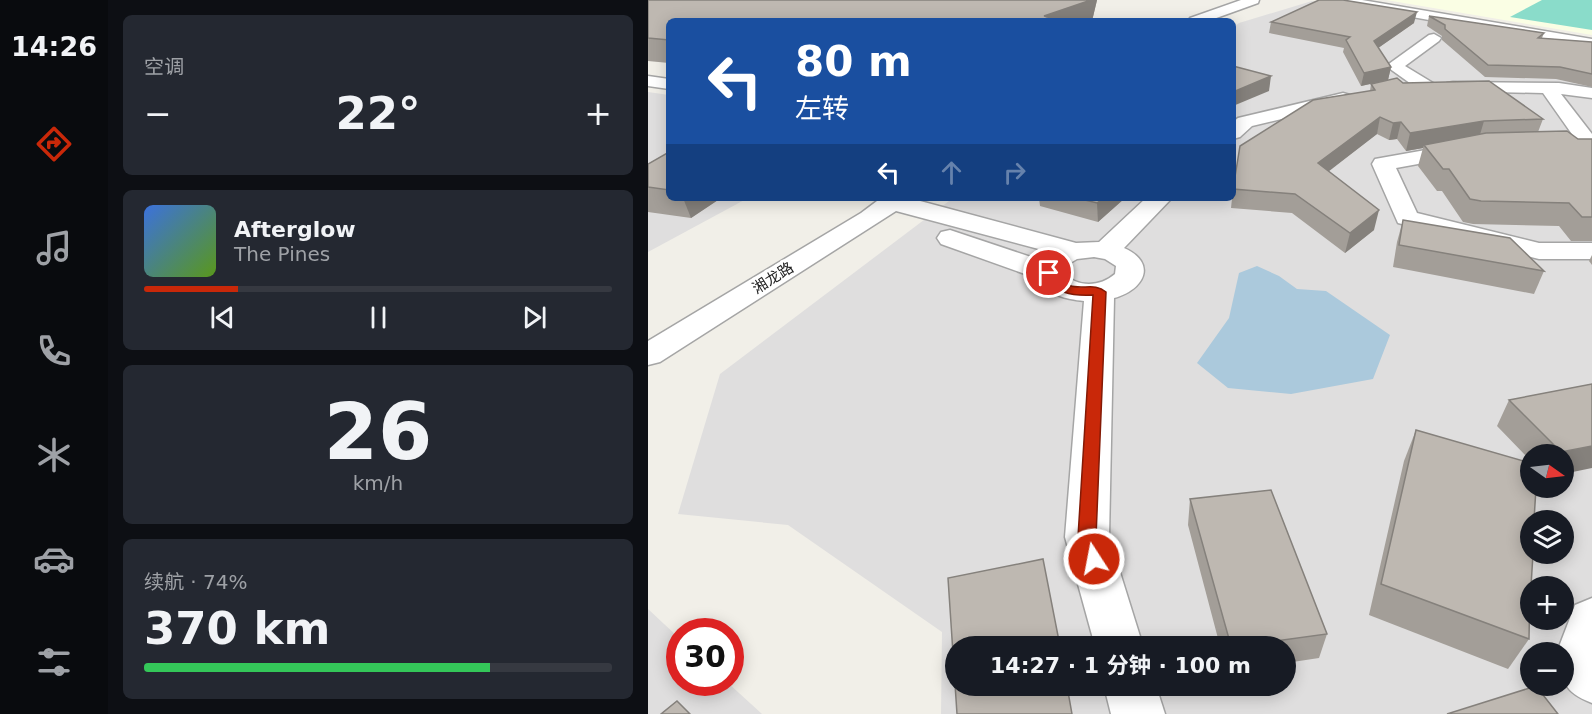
<!DOCTYPE html>
<html lang="zh">
<head>
<meta charset="utf-8">
<style>
	:root { --surface:#171b24; --page:#242831; --text:#f1f3f6; --muted:#9ea1a6; --line:#363941; --accent:#c92809 }
	body { margin:0; font-family:"DejaVu Sans","Noto Sans SC",sans-serif; background:var(--page); color:var(--text); height:100vh; display:flex; flex-direction:column; font-size:22px; white-space:nowrap }
	* { box-sizing:border-box; margin:0 }
	p { font-size:20px; color:var(--muted) }
	.icon { flex:none; width:33px; height:33px; fill:none; stroke:currentColor; stroke-width:2; stroke-linecap:round; stroke-linejoin:round }
	.map { position:relative; flex:1; overflow:hidden }
	.side { display:flex; flex-direction:column; gap:15px; padding:15px; background:#0d0f14; width:540px }
	.side>* { flex:none }
	.banner { position:absolute; left:18px; top:18px; width:570px; height:183px; border-radius:9px; box-shadow:0 3px 15px #0003; background:#1a4fa0; color:#fff; overflow:hidden }
	.needle { width:39px; rotate:104deg }
	.buttons { position:absolute; left:872px; top:444px; display:grid; gap:12px }
	.buttons a { display:grid; place-items:center; width:54px; height:54px; border-radius:50%; background:var(--surface); box-shadow:0 3px 15px #0003; font-size:30px }
	.speed { position:absolute; left:18px; top:618px; display:flex; gap:12px; font-size:30px; font-weight:700; text-align:center }
	.speed>* { display:grid; place-content:center; width:78px; height:78px; border-radius:50%; background:var(--surface); box-shadow:0 3px 15px #0003; line-height:1 }
	.speed .limit { border:9px solid #d22; background:#fff; color:#111 }
	.pin { position:absolute; display:grid; place-items:center; width:51px; height:51px; color:#fff; margin:-26px; border:3px solid #fff; border-radius:50%; box-shadow:0 2px 6px #0007 }
	.me { position:absolute; width:66px; margin:-33px; rotate:349deg; stroke-linejoin:round; filter:drop-shadow(0 0 4px #0008) }
	.turn { display:flex; align-items:center; gap:21px; height:126px; padding:0 30px; font-size:27px }
	.turn .icon { width:78px; height:78px; stroke-width:2.5 }
	.turn b { display:block; font-size:42px; line-height:51px }
	.lanes { display:flex; align-items:center; height:57px; padding:0 30px; background:#0003; justify-content:center; gap:30px; direction:ltr }
	.lanes .off { opacity:.35 }
	.big { font-size:45px; font-weight:700; line-height:1.1 }
	.side .widget { flex:1; display:flex; flex-direction:column; justify-content:center; gap:9px; min-width:0; padding:0 21px; border-radius:9px; background:var(--page) }
	.side .dial { align-items:center; gap:0 }
	.dial b { font-size:78px; line-height:1 }
	.song { display:flex; align-items:center; gap:18px }
	.cover { width:72px; height:72px; border-radius:9px; background:linear-gradient(135deg,hsl(220 70% 55%),hsl(90 70% 35%)) }
	.played { height:6px; border-radius:3px; background:linear-gradient(90deg,var(--accent) 20%,var(--line) 20%) }
	.keys { display:flex; justify-content:space-around; direction:ltr }
	.heat { display:flex; justify-content:space-between; align-items:center; font-size:33px; direction:ltr }
	.charge { height:9px; border-radius:4px; background:linear-gradient(90deg,#34c759 74%,var(--line) 0) }
	.trip { position:absolute; left:297px; top:636px; width:351px; height:60px; border-radius:30px; background:var(--surface); box-shadow:0 3px 15px #0003; font-weight:700; line-height:60px; text-align:center }
	main { display:flex; flex:1; min-height:0 }
	.dock { display:flex; flex-direction:column; width:108px; justify-content:space-around; align-items:center; background:#090b0e; color:var(--muted) }
	.dock .icon { width:42px; height:42px }
	.dock .active { color:var(--accent) }
	.dock b { font-size:27px; color:var(--text) }
	.map>svg:first-child { display:block }
	.residential { fill:#dfdede; fill-rule:evenodd }
	.education { fill:#fafee4 }
	.pitch { fill:#8adcca }
	.water { fill:#abc9dc }
	.lines { fill:none; stroke-linecap:round; stroke-linejoin:round }
	.minor-casing { stroke:#a5a5a5; stroke-width:3 }
	.tertiary-casing { stroke:#a5a5a5; stroke-width:3 }
	.minor { fill:#fff; fill-rule:evenodd }
	.tertiary { fill:#fff; fill-rule:evenodd }
	.wall { fill:#a39e98 }
	.shaded-wall { fill:#85817c }
	.building { fill:#beb8b1; stroke:#85817c; stroke-width:1.5 }
	.route { fill:#c92809; stroke:#831a06; stroke-width:1.5 }
	.labels { text-anchor:middle; dominant-baseline:central; stroke-width:6; stroke-linejoin:round; paint-order:stroke }
	.street-label { font-size:15px; fill:#212121; stroke:#fff }
</style>
</head>
<body>
<main>
<nav class="dock">
<b>14:26</b>
<svg class="icon active" aria-label="directions" viewBox="0 0 24 24"><path d="M12 3l9 9-9 9-9-9zM9 14v-3h6M13 9l2 2-2 2"/></svg>
<svg class="icon" aria-label="music" viewBox="0 0 24 24"><path d="M9 18V5l10-2v13"/><circle cx="6" cy="18" r="3"/><circle cx="16" cy="16" r="3"/></svg>
<svg class="icon" aria-label="phone" viewBox="0 0 24 24"><path d="M5 4h4l2 5-3 2q2 4 5 5l2-3 5 2v4C11 20 4 13 5 4z"/></svg>
<svg class="icon" aria-label="climate" viewBox="0 0 24 24"><path d="M12 3v18M4 7l16 10M4 17L20 7"/></svg>
<svg class="icon" aria-label="car" viewBox="0 0 24 24"><path d="M5 17H2v-5l4-1 3-4h7l3 4 3 1v5h-3M9 17h6M6 11h13"/><circle cx="7" cy="17" r="2"/><circle cx="17" cy="17" r="2"/></svg>
<svg class="icon" aria-label="filters" viewBox="0 0 24 24"><path d="M4 7h16M4 17h16"/><circle cx="9" cy="7" r="2"/><circle cx="15" cy="17" r="2"/></svg>
</nav>
<section class="side">
<div class="widget"><p>空调</p>
<div class="heat"><a>−</a><b class="big">22°</b><a>+</a></div>
</div>
<div class="widget">
<div class="song"><i class="cover"></i><div><b>Afterglow</b><p>The Pines</p></div></div>
<div class="played"></div>
<div class="keys"><svg class="icon" aria-label="previous" viewBox="0 0 24 24"><path d="M18 5L8 12l10 7zM5 5v14"/></svg><svg class="icon" aria-label="pause" viewBox="0 0 24 24"><path d="M8 5v14M16 5v14"/></svg><svg class="icon" aria-label="next" viewBox="0 0 24 24"><path d="M6 5l10 7-10 7zM19 5v14"/></svg></div>
</div>
<div class="widget dial"><b>26</b><p>km/h</p></div>
<div class="widget"><p>续航 · 74%</p><b class="big">370 km</b><div class="charge"></div></div>
</section>
<div class="map">
<svg width="944" height="714" viewBox="0 0 944 714">
	<rect width="100%" height="100%" fill="#f1efe8"/>
	<g class="residential">
		<path d="M664,1L944,50V714H293L294,632L140,525L30,514L72,374L305,198H585V28L591,23ZM882,454H915V488H882ZM882,520H915V554H882ZM882,586H915V620H882ZM308,646H638V686H308ZM882,652H915V686H882Z"/>
		<polygon points="0,92 21,95 21,198 100,198 0,252"/>
		<polygon points="0,609 31,638 32,682 80,683 114,714 0,714"/>
	</g>
	<polygon class="education" points="738,0 944,0 944,35"/>
	<polygon class="pitch" points="894,0 944,0 944,30 862,17"/>
	<polygon class="water" points="609,266 631,276 649,289 678,291 742,335 725,379 643,394 580,388 549,363 581,318 591,273"/>
	<g class="lines">
		<g class="minor-casing">
			<g id="minor">
				<polygon points="593,0 611,0 610,3 560,21 540,21 542,18"/>
				<polygon points="685,0 714,0 944,39 944,49 691,4"/>
				<polygon points="786,34 793,38 791,41 757,66 785,83 788,87 785,91 773,91 738,66 781,35"/>
				<polygon points="805,82 911,83 944,88 944,98 913,94 944,134 944,148 933,147 895,93 799,91 796,87 799,83"/>
				<polygon points="695,93 702,95 704,99 702,103 604,126 592,137 585,139 585,122 590,118"/>
				<polygon points="817,143 825,144 828,149 825,154 748,168 769,213 891,243 944,243 944,259 891,259 750,223 724,164 727,159"/>
				<path d="M233,198H261L428,243L451,242L498,198H524L476,248C510,263 496,290 466,298L461,537L495,646H447L417,537L436,301C417,299 401,295 391,279L293,244L289,238L293,232L302,230L392,260L402,252L248,211L12,362L0,365V341L213,213ZM446,257L457,259L468,266L467,274C452,287 430,288 415,273L417,266L429,259Z"/>
				<path d="M944,598V703C914,691 915,683 915,652H909L927,605Z"/>
				<polygon points="456,686 508,686 517,714 463,714"/>
			</g>
		</g>
		<g class="tertiary-casing">
			<polygon id="tertiary" points="0,76 21,79 21,89 0,86"/>
		</g>
		<use href="#minor" class="minor"/>
		<use href="#tertiary" class="tertiary"/>
	</g>
	<g class="wall">
		<polygon points="0,0 449,0 444,21 21,21 21,63 0,61"/>
		<polygon points="781,16 896,33 894,38 944,42 944,87 908,79 837,77 794,40 794,36 779,26"/>
		<polygon points="623,22 766,23 730,48 743,67 740,80 713,86 695,52 696,48 621,33"/>
		<polygon points="755,83 895,119 890,132 930,139 944,139 944,241 923,241 911,226 825,224 815,222 794,191 789,191 770,166 775,148 758,151 749,139 741,140 729,134 680,171 726,230 697,253 644,213 583,208 585,189 722,91 723,84"/>
		<polygon points="21,152 21,198 73,198 43,218 0,212 0,164"/>
		<polygon points="391,198 477,198 450,222 392,206"/>
		<polygon points="755,220 896,271 886,294 745,267 749,242"/>
		<polygon points="944,255 944,265 941,261"/>
		<polygon points="944,384 915,454 882,454 882,460 849,426 861,400"/>
		<polygon points="768,430 881,639 860,669 721,615 756,461"/>
		<polygon points="542,499 679,634 671,658 638,663 638,646 572,646 540,525"/>
	</g>
	<g class="shaded-wall">
		<polygon points="443,0 449,0 444,21 391,21 396,16"/>
		<polygon points="769,12 766,23 723,53 726,41"/>
		<polygon points="743,67 740,80 713,86 716,73"/>
		<polygon points="623,76 621,91 585,106 585,92"/>
		<polygon points="732,117 729,134 667,182 670,163"/>
		<polygon points="836,121 831,138 776,145 775,148 758,151 762,133"/>
		<polygon points="753,122 749,139 741,140 745,123"/>
		<polygon points="35,198 73,198 43,218"/>
		<polygon points="456,198 477,198 450,222 449,203"/>
		<polygon points="731,210 726,230 697,253 702,233"/>
		<polygon points="944,446 944,468 915,474 915,454 912,454 913,452"/>
	</g>
	<g class="building">
		<polygon points="0,0 443,0 396,16 402,17 391,21 21,21 21,40 0,38"/>
		<polygon points="671,0 695,0 769,12 726,41 743,67 716,73 698,40 702,37 623,22"/>
		<polygon points="781,16 896,33 890,38 944,42 944,74 912,67 840,65 797,29 797,25"/>
		<polygon points="585,66 623,76 585,92"/>
		<polygon points="749,78 755,83 841,81 895,119 836,121 762,133 753,122 745,123 732,117 670,163 731,210 702,233 647,194 585,189 592,146 665,100 727,90 723,84"/>
		<polygon points="919,131 930,139 944,139 944,217 934,217 921,203 833,201 822,199 801,169 795,169 776,145 838,133"/>
		<polygon points="21,152 21,190 0,187 0,164"/>
		<polygon points="429,198 456,198 449,203"/>
		<polygon points="755,220 862,238 896,271 751,245"/>
		<polygon points="944,384 944,446 913,452 861,400"/>
		<polygon points="768,430 882,463 882,488 888,488 886,520 882,520 882,554 885,554 883,586 882,586 881,639 733,584"/>
		<polygon points="623,490 679,634 590,646 583,646 542,499"/>
		<polygon points="395,559 412,646 308,646 308,686 419,686 424,714 309,714 300,578"/>
		<polygon points="888,686 910,714 799,714"/>
		<polygon points="29,701 42,714 13,714"/>
	</g>
	<path class="route" d="M401,270L406,271C424,300 442,278 458,292L448,537L455,559L452,564L446,567L439,564L430,537L445,295C423,296 407,294 396,273Z"/>
	<g class="labels">
		<g class="street-label">
			<text transform="translate(125 278) rotate(-32)">湘龙路</text>
		</g>
	</g>
</svg>
<div class="buttons">
<a><svg class="needle" viewBox="-14 -14 28 28"><path d="M0-13l5 13h-10z" fill="#e53935"/><path d="M0 13l5-13h-10z" fill="#9ea1a6"/></svg></a>
<a><svg class="icon" aria-label="layers" viewBox="0 0 24 24"><path d="M12 4l9 5-9 5-9-5zM3 14l9 5 9-5"/></svg></a>
<a>+</a>
<a>−</a>
</div>
<div class="speed"><div class="limit">30</div></div>
<div class="pin" style="left:401px;top:273px;background:#d93025"><svg class="icon" aria-label="arrive" viewBox="0 0 24 24"><path d="M6 21V4h12l-3 4 3 4H6"/></svg></div>
<svg class="me" style="left:446px;top:559px" viewBox="-20 -20 40 40"><circle r="17" fill="#c92809" stroke="#fff" stroke-width="3"/><path d="M0-11L8 9 0 5-8 9z" fill="#fff"/></svg>
<div class="trip">14:27 · 1 分钟 · 100 m</div>
<div class="banner">
<div class="turn"><svg class="icon" aria-label="left" viewBox="0 0 24 24"><path d="M17 20v-9H6M10 6l-5 5 5 5"/></svg><div><b>80 m</b>左转</div></div>
<div class="lanes"><svg class="icon" aria-label="left" viewBox="0 0 24 24"><path d="M17 20v-9H6M10 6l-5 5 5 5"/></svg><svg class="icon off" aria-label="ahead" viewBox="0 0 24 24"><path d="M12 20V5M6 11l6-6 6 6"/></svg><svg class="icon off" aria-label="right" viewBox="0 0 24 24"><path d="M7 20v-9h11M14 6l5 5-5 5"/></svg></div>
</div>
</div>
</main>
</body>
</html>
